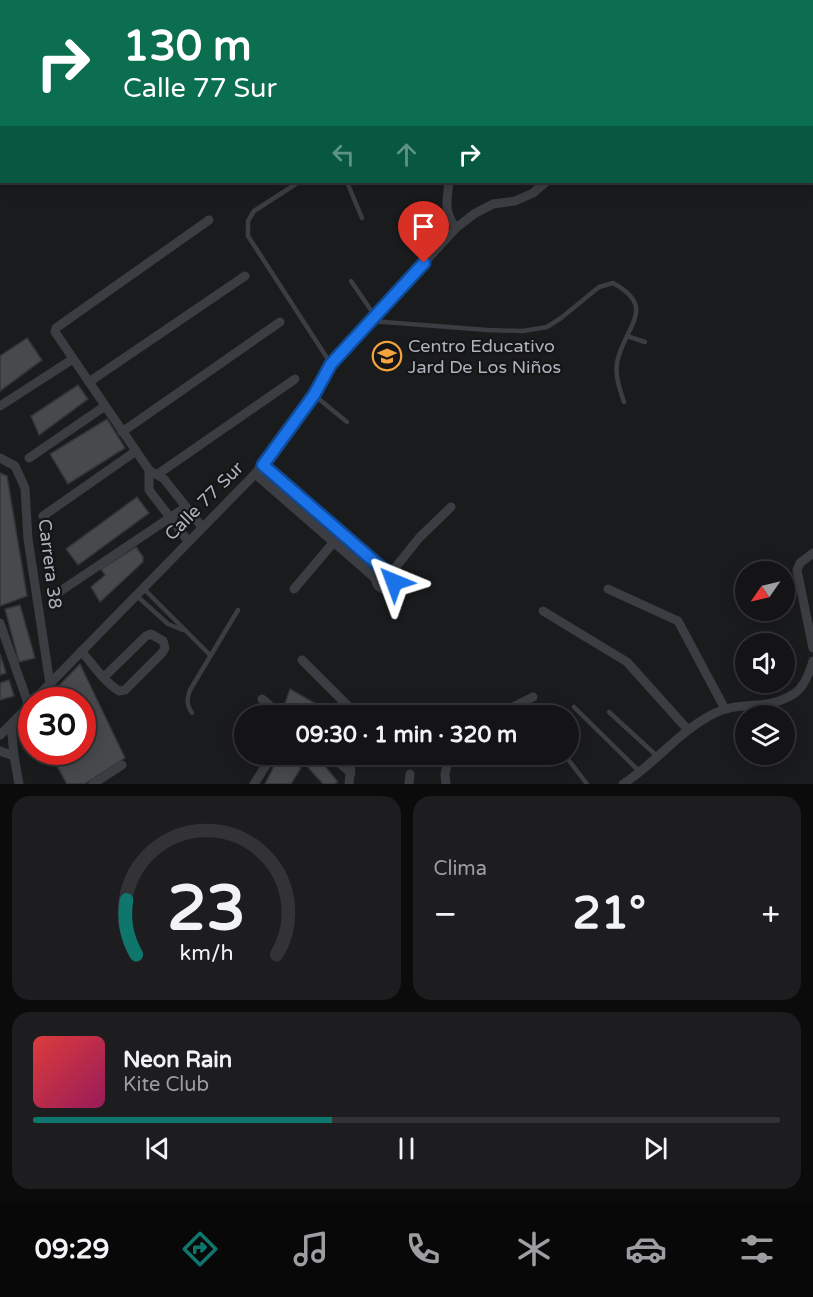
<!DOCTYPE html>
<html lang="es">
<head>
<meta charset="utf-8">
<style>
	:root { --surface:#141416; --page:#1d1d1f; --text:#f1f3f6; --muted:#9d9ea1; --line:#333335; --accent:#0f766e }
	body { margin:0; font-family:"Varela Round",sans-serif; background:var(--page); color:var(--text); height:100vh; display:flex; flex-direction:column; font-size:22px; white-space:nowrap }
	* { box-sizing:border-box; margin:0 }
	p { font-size:20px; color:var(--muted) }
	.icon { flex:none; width:33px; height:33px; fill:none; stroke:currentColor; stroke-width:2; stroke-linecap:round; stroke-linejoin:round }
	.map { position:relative; height:784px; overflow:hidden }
	.details { display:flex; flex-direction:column; gap:12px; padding:12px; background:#0b0b0c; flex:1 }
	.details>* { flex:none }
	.guide { position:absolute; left:0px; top:0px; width:813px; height:183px; box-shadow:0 3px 15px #0003,0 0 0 2px var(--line); background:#0b6e4f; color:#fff; overflow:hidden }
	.needle { width:39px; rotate:236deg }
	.controls { position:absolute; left:735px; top:561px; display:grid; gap:12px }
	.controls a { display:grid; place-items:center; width:60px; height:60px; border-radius:50%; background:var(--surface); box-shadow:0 3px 15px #0003,0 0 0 2px var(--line); font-size:30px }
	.speed { position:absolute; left:18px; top:687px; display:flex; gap:12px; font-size:30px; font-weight:700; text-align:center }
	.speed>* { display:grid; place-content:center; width:78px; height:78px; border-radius:50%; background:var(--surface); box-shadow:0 3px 15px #0003,0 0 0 2px var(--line); line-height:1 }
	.speed .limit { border:9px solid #d22; background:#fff; color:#111 }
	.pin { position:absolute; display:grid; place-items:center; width:51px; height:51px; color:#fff; margin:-62px -26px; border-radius:50% 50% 50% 0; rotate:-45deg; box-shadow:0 0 6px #0007 }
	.pin .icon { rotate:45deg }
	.me { position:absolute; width:66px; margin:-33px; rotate:316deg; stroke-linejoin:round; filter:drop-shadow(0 0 4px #0008) }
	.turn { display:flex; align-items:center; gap:21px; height:126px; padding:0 24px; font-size:27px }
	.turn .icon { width:78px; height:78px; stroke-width:2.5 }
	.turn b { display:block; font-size:42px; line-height:51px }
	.lanes { display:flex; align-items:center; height:57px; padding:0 24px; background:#0003; justify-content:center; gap:30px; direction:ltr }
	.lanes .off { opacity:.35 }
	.big { font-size:45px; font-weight:700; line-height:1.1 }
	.details .card { flex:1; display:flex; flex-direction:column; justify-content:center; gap:9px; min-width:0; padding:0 21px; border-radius:18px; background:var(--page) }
	.details .dial { align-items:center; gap:0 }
	.dial svg { height:156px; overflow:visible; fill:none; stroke:var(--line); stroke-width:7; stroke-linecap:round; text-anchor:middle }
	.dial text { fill:var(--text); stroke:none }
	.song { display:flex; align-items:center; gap:18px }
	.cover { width:72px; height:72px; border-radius:9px; background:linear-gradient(135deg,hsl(0 70% 55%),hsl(330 70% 35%)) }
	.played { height:6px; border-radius:3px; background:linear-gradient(90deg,var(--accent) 40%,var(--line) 40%) }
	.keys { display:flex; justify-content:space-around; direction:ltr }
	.heat { display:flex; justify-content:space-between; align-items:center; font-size:33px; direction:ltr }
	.details .tiles { flex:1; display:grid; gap:12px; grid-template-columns:1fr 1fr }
	.card:last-child { grid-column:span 2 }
	.trip { position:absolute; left:234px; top:705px; width:345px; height:60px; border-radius:30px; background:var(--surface); box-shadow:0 3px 15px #0003,0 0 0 2px var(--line); font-weight:700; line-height:60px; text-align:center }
	.menu { display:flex; height:96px; justify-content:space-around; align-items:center; background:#080809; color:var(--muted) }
	.menu .icon { width:42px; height:42px }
	.menu .current { color:var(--accent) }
	.menu b { font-size:27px; color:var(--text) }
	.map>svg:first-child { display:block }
	.building { fill:#47494d; stroke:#343539; stroke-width:1.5 }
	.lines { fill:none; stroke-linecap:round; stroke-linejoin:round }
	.service { stroke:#3b3d42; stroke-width:4.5 }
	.minor { stroke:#3b3d42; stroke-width:9 }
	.route-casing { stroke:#114b97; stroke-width:15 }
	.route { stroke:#1a73e8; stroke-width:10 }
	.labels { text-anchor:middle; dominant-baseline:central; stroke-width:4.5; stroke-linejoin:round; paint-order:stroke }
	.poi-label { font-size:18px; fill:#adb3bc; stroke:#151518; text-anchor:start }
	.street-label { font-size:18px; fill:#adb3bc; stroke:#151518 }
</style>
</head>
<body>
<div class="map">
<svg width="813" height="784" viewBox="0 0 813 784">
	<rect width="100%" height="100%" fill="#1a1b1d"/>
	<g class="building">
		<polygon points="27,338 42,360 0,391 0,356"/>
		<polygon points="78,385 88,399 39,435 31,416"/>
		<polygon points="107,419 125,448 68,484 50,454"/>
		<polygon points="0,473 7,476 27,596 0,606"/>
		<polygon points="137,497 149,513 78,565 66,549"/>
		<polygon points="136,547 143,557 143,562 100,602 91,587 105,575 101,569"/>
		<polygon points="20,605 35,658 19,662 5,609"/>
		<polygon points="0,654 6,673 0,675"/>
		<polygon points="80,664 125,758 85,784 67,784 49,752 82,752 82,700 45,700"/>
		<polygon points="9,680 14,696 0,700 0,683"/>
		<polygon points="290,689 337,716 292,716 283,709"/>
		<polygon points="280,754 301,768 291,784 265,784"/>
		<polygon points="296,754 315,754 338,782 334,784 323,784"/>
	</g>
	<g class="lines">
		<g class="service">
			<polyline points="125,2 128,0"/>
			<polyline points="0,108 2,106"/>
			<polyline points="299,182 254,211 248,221 248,236 331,364"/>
			<polyline points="347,182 362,218"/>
			<polyline points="351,281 375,316"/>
			<path d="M371,321L487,330L523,331L547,327L561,318L599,287L613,283C655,306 629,323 619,355C613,371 619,387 624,402"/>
			<polyline points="627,336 645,342"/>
			<polyline points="314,395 347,422"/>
			<polyline points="144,589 210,655"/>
			<polyline points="137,596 168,624 183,630"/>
			<polyline points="574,707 640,772"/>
			<polyline points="609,712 658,757"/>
			<path d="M192,713C186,704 187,699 190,690L238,610"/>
			<polyline points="564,754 587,784"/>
		</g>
		<g class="minor">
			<polyline points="529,2 530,0"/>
			<polyline points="812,7 813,6"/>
			<path d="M449,182C447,201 443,211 456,228"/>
			<polyline points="89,382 245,276"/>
			<polyline points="0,406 73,359"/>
			<polyline points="122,432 280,322"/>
			<polyline points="0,458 15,466 25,488 28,539 50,684"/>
			<polyline points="29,458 105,406"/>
			<polyline points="263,465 384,570"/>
			<polyline points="149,470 149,490 188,541"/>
			<polyline points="158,474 295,379"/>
			<polyline points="255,474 375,578"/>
			<polyline points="43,516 136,451"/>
			<polyline points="202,527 164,479 149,470 55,332 56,328 209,220"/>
			<polyline points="813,553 800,563 797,570 813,648"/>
			<circle cx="385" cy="580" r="9"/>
			<polyline points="391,573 419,538 451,507"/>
			<polyline points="294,589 333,543"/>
			<polyline points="608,589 678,621 725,709"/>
			<polyline points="56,594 186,507"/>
			<polyline points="543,611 627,662 688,730"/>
			<polyline points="0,623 29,706"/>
			<path d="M81,651C93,664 104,682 119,691L125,690L162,653L165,648L163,641L151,634L146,636L104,677"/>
			<polyline points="302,660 351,709 355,716"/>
			<polyline points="262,699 282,716"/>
			<polyline points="34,700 255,474 314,395 331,364 456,228 474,214 493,204 515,201 533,193 546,182"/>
			<polyline points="495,716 533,697"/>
			<polyline points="11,724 14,756 19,784"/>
			<polyline points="0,735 32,703"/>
			<polyline points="0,751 14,756"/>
			<polyline points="329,754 351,773"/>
			<polyline points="93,784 122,765"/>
			<polyline points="254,784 271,758"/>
			<polyline points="349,784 352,754"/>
			<polyline points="409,784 410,774"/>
			<polyline points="446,784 445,774 450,754"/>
			<path d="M623,784C656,763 680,730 715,713C741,700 767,712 795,693C804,687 810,671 813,661"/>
		</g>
	</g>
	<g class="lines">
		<g class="route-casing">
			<polyline id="route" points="394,582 391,573 384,570 263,465 314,395 331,364 424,263"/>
		</g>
		<use href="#route" class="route"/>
	</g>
	<defs>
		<g id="school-ring" transform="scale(1.5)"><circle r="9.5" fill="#151518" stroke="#f3a43c" stroke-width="1.5"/><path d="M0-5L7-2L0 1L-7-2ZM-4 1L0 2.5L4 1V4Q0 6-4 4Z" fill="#f3a43c"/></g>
	</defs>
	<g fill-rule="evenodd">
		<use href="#school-ring" x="387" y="356"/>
	</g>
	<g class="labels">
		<g class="poi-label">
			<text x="408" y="346">Centro Educativo<tspan x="408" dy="21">Jard De Los Niños</tspan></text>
		</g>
		<g class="street-label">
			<text transform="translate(204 501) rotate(-45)">Calle 77 Sur</text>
			<text transform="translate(50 564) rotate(83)">Carrera 38</text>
		</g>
	</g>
</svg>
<div class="controls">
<a><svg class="needle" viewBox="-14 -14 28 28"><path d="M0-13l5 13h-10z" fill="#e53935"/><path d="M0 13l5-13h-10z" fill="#9d9ea1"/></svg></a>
<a><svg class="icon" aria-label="sound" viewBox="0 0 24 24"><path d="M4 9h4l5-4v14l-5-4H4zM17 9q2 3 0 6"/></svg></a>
<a><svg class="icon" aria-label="layers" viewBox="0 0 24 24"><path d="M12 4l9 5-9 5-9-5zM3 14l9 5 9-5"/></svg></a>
</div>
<div class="speed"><div class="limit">30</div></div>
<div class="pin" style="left:424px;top:263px;background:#d93025"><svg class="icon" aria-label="arrive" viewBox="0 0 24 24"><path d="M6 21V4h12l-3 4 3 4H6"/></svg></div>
<svg class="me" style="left:394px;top:582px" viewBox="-20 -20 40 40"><path d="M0-17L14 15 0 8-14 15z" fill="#1a73e8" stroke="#fff" stroke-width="4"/></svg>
<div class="trip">09:30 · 1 min · 320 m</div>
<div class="guide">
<div class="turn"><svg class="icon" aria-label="right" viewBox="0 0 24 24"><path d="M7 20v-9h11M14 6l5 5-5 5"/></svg><div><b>130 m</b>Calle 77 Sur</div></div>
<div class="lanes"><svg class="icon off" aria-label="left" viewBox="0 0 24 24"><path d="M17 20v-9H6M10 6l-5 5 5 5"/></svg><svg class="icon off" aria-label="ahead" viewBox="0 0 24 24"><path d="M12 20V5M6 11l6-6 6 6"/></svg><svg class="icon" aria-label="right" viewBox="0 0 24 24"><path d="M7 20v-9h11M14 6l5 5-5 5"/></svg></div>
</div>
</div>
<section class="details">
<div class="tiles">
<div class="card dial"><svg viewBox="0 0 100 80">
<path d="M14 69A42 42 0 1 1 86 69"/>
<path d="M14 69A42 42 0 0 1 9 41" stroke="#0f766e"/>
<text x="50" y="56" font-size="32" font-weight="700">23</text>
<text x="50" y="72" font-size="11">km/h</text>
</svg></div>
<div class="card"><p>Clima</p>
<div class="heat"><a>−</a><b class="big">21°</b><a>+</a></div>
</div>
<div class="card">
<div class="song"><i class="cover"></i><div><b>Neon Rain</b><p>Kite Club</p></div></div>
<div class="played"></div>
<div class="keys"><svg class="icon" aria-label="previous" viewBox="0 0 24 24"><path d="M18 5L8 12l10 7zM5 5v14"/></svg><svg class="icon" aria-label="pause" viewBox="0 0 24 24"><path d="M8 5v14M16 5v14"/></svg><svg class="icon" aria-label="next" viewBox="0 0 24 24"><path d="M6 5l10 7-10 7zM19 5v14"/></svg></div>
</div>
</div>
</section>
<nav class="menu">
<b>09:29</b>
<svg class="icon current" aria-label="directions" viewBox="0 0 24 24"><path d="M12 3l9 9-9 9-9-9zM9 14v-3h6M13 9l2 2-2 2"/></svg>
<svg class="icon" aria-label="music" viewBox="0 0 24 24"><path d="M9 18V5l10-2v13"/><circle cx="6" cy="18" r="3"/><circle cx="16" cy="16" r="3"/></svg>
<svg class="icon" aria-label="phone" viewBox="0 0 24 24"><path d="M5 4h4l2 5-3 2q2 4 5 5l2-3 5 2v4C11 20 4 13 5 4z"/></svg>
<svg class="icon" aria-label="climate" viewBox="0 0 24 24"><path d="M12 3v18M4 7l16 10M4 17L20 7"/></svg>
<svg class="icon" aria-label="car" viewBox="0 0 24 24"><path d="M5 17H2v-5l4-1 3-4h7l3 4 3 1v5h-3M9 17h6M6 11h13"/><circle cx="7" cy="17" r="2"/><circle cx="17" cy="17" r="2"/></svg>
<svg class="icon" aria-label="filters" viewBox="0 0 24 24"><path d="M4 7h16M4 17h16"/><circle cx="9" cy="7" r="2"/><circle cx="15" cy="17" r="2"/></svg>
</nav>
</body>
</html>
